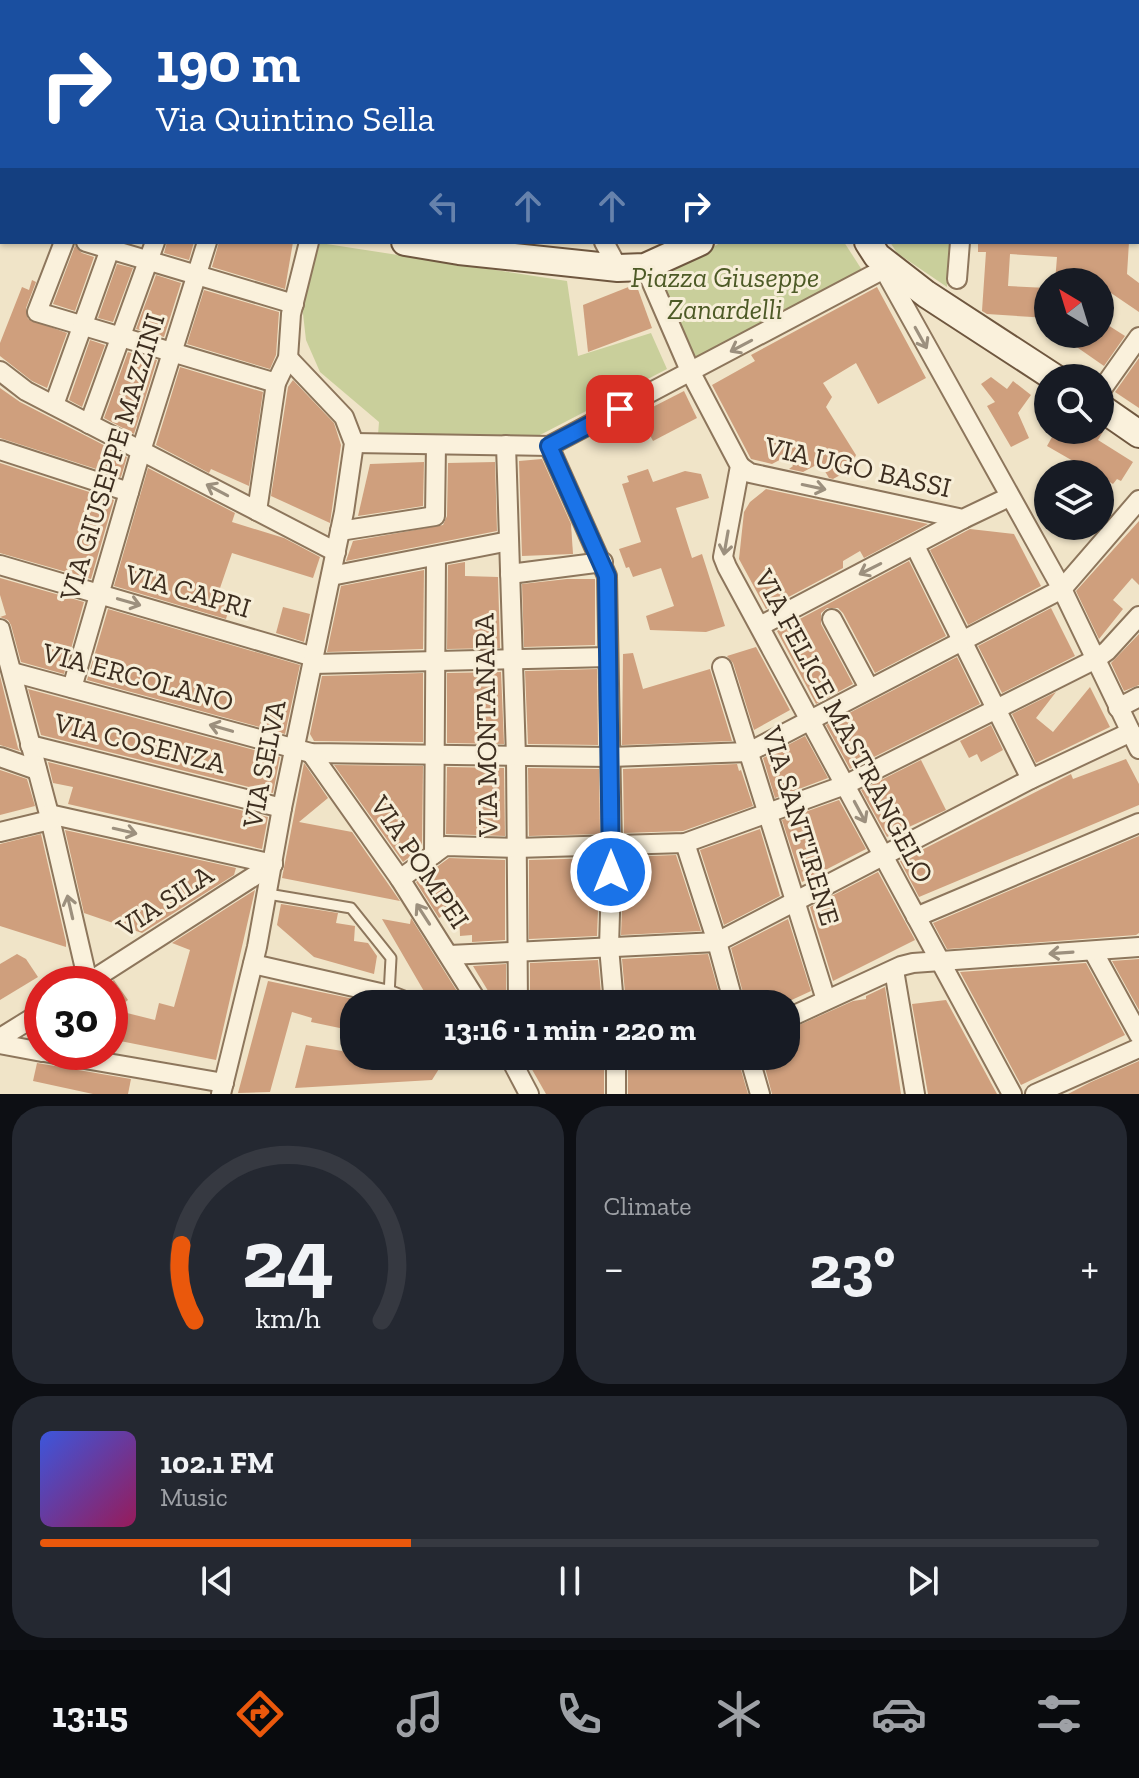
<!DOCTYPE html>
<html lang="en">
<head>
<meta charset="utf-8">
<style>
	:root { --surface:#171b24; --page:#242831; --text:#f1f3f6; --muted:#9ea1a6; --line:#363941; --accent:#ea580c }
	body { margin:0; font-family:"Zilla Slab",serif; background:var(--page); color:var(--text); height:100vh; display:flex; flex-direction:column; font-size:30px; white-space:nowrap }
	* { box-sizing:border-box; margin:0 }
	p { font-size:26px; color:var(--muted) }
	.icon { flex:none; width:44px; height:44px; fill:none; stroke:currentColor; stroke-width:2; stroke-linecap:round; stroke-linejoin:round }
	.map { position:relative; height:1094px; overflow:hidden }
	.details { display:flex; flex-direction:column; gap:12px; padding:12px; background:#0d0f14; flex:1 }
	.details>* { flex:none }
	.guide { position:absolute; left:0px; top:0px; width:1140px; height:244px; box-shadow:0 2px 6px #0004; background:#1a4fa0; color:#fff; overflow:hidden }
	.needle { width:52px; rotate:322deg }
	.tools { position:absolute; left:1034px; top:268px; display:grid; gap:16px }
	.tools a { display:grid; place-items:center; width:80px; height:80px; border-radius:50%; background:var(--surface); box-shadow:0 2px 6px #0004; font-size:40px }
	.speed { position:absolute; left:24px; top:966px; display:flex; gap:16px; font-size:40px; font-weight:700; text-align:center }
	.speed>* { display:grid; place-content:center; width:104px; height:104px; border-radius:50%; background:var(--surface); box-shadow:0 2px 6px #0004; line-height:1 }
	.speed .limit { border:12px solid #d22; background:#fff; color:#111 }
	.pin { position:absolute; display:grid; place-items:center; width:68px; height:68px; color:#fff; margin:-34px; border-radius:16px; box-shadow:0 4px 12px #0006 }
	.me { position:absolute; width:88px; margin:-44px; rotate:0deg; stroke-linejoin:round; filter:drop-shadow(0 0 6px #0008) }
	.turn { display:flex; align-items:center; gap:28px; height:168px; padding:0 24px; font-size:36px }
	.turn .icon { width:104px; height:104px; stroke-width:2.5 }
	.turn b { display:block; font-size:56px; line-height:68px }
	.lanes { display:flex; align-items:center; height:76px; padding:0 24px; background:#0003; justify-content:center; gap:40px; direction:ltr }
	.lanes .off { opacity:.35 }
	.big { font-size:60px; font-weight:800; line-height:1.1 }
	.details .tile { flex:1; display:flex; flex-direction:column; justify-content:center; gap:12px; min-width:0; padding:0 28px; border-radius:32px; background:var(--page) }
	.details .dial { align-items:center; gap:0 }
	.dial svg { height:208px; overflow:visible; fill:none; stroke:var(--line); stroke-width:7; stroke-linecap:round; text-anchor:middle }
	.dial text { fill:var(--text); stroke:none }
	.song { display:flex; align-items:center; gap:24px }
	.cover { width:96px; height:96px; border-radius:12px; background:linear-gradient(135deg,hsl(230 70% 55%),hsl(330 70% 35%)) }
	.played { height:8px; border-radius:4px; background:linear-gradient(90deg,var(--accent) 35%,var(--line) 35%) }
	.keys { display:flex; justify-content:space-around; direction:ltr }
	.heat { display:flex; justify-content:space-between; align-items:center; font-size:44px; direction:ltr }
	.details .tiles { flex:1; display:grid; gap:12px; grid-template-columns:1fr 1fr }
	.tile:last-child { grid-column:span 2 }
	.trip { position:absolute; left:340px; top:990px; width:460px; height:80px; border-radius:32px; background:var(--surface); box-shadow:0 2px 6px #0004; font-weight:800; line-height:80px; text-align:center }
	.menu { display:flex; height:128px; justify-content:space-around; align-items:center; background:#090b0e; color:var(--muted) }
	.menu .icon { width:56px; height:56px }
	.menu .on { color:var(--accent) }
	.menu b { font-size:36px; color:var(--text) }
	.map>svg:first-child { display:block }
	.green { fill:#c9cf9b }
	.building { fill:#cf9f7d }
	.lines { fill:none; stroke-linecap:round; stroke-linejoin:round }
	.lane-casing { stroke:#8d765c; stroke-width:13 }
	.street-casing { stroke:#8d765c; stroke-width:22 }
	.secondary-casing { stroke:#6f573f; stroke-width:30 }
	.lane { stroke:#faf1dc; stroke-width:9 }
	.street { stroke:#faf1dc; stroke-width:18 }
	.secondary { stroke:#faf1dc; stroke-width:26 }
	.oneway { stroke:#9c907e }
	.route-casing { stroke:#114b97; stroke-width:20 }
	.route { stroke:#1a73e8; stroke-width:14 }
	.labels { text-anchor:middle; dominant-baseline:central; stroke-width:6; stroke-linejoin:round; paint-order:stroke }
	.park-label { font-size:28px; font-style:italic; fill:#4d5a26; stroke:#f7eed8 }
	.street-label { font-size:28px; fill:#3d2e20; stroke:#f7eed8 }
</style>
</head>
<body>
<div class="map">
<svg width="1139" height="1094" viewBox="0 0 1139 1094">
	<rect width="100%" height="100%" fill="#f0e4c8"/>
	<g class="green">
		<polygon points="722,242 844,242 862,270 698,362 659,277"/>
		<polygon points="890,242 950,242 947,287 897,253"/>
		<polygon points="320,243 567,281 578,356 651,333 667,369 540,435 378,435 379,422 320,372 306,340 302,305"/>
	</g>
	<g class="building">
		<polygon points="167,242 194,242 189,260 164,253"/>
		<polygon points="219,242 293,242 285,289 212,267"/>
		<polygon points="978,242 1129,242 1127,274 1139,283 1139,312 1111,293 1100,307 1100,282 1055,282 1057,257 1010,254 1008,286 1048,288 1048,318 987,314 982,311 986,252 978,252"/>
		<polygon points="75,246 82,253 94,257 75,311 53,304"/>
		<polygon points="117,264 133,268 113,322 98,318"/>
		<polygon points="156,275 181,283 164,337 136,329"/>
		<polygon points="32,280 36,282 26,308 28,319 67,333 47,388 32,381 0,356 0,343 22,287 29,290"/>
		<polygon points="636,284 652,328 588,352 583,305"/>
		<polygon points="877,287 926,378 878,404 856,363 823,383 832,397 826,407 856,455 853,462 855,467 833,479 829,478 820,463 803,472 789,469 793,466 787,456 772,464 751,459 712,385 755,361 751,355"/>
		<polygon points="204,290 279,312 276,355 270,369 187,344"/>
		<polygon points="1100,320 1125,336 1104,366 1058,334 1100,334"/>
		<polygon points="90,340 105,345 82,407 69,400"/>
		<polygon points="128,352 157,360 134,434 104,418"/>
		<polygon points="1139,358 1139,408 1115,392"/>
		<polygon points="180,367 263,392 249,486 211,469 209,473 156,445"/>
		<polygon points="991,377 1007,389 1013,381 1031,395 1018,413 1029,438 1011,447 987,406 995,402 981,384"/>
		<polygon points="293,380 334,423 341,445 330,523 271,496 288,387"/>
		<polygon points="0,388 20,402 127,457 121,477 0,438"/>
		<polygon points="684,391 697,418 653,441 639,414"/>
		<polygon points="1056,430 1104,430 1098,440 1133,462 1121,481 1117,479 1113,484 1047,446"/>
		<polygon points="542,459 571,524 573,554 522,556 519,461"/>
		<polygon points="424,462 423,506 358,516 370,464"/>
		<polygon points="495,462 497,531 346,561 353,541 443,525 447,516 448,463"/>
		<polygon points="0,463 114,500 91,579 0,553"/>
		<polygon points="148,468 235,513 232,522 284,538 320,557 313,578 232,553 219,591 233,595 226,619 114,586"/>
		<polygon points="648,469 653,482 685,471 701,474 709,498 676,508 692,558 702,554 725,626 706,632 650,630 646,616 674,606 661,568 633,577 629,567 626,568 619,549 641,542 622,484 629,482 627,476"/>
		<polygon points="766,489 928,524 864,558 860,551 843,561 843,568 766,609 739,559 744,512 750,502"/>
		<polygon points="1139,521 1139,585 1132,578 1113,600 1123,609 1099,639 1076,591"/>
		<polygon points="970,529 1014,534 1041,586 968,625 930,550"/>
		<polygon points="909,561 946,636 875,673 843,613 838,608 827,608 821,613 821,624 853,684 816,704 777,631"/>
		<polygon points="465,562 465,576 498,577 500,648 447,649 448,565"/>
		<polygon points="424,570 423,649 327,652 341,586"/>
		<polygon points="0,578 84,602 64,674 21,662 11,625 8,620 0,617 6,615 0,595"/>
		<polygon points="567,579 595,579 595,645 524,647 522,584"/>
		<polygon points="283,607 310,614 304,642 276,633"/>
		<polygon points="1051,608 1075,656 1002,693 978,646"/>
		<polygon points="108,609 300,665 285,734 87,680"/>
		<polygon points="1139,634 1139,685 1124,691 1111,663"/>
		<polygon points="756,647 790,710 754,730 733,663 727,656"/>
		<polygon points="633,653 643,689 710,669 732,741 622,745 623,654"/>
		<polygon points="957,657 980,704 850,769 826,725"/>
		<polygon points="597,669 598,745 528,744 525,671"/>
		<polygon points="501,672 504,744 447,743 447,673"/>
		<polygon points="423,673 423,742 314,741 310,734 322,676"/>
		<polygon points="0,676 18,748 20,751 0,745"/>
		<polygon points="1090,687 1110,727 1036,763 1012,714 1056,692 1036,718 1053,732"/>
		<polygon points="28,689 280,757 273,793 41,735"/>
		<polygon points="991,725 1003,750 981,762 977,754 969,758 960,741"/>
		<polygon points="805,736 828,778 775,798 763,758"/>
		<polygon points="1126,759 1139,784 1139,805 919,897 900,861 1071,774 1073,779"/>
		<polygon points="921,760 946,810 887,837 861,790"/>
		<polygon points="48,762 268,817 262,849 68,804 73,787 53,783"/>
		<polygon points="304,763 328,798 299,822 352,832 400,901 282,878"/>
		<polygon points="737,764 739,771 741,770 753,806 683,831 624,833 623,769"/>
		<polygon points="334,765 423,766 422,848 403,862"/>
		<polygon points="447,767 504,768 505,836 446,834"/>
		<polygon points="528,768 599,769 600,834 529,836"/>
		<polygon points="0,770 27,779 35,806 0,815"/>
		<polygon points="839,800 866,849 802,882 782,820"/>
		<polygon points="760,829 780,896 724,925 700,850"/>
		<polygon points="65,830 236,868 234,875 142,933 84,913"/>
		<polygon points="41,834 66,942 66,947 0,926 0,844"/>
		<polygon points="1139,836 1139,933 1136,935 947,949 933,923"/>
		<polygon points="676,855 701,931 621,935 624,857"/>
		<polygon points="449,858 505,860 505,940 472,942 472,935 460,936 459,904 439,918 416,882"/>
		<polygon points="600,858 597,936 529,939 529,860"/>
		<polygon points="878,872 915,940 833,981 810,907"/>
		<polygon points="255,890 216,1060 110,1039 110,983 114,980 128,1000 115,1010 155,1020 159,1003 174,1007 190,950 172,943"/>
		<polygon points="281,904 338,913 336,923 355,926 354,941 368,943 377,956 374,974 314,957 277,925"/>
		<polygon points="411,918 465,1004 455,1004 425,993 382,919 410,924"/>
		<polygon points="788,919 811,991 783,1004 746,1004 731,948"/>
		<polygon points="17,954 26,959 38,977 0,1000 0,964"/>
		<polygon points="708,954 722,1004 626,1004 622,959"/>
		<polygon points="1139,959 1139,1010 1112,961"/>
		<polygon points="598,960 602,1004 530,1004 530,963"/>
		<polygon points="1086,963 1125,1035 1021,1085 960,972"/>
		<polygon points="506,964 506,1004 496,1004 473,966"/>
		<polygon points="268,981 354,999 354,1031 311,1022 312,1018 292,1012 270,1092 238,1093"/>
		<polygon points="885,987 901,1094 772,1094 762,1056 786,1056 786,1031 853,1001 866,999 866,996"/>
		<polygon points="946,1000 997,1094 928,1094 912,1004"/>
		<polygon points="306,1045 354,1053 354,1056 370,1056 415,1064 414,1056 447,1056 432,1080 295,1088"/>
		<polygon points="530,1056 604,1056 604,1094 546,1094 530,1066"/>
		<polygon points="628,1056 737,1056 748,1094 628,1094"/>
		<polygon points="1139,1061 1139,1094 1068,1094 1091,1082"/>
		<polygon points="37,1063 131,1079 128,1094 93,1094 33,1081"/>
	</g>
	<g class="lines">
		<g class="lane-casing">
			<polyline id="lane" points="268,894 351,908 391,958 389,995"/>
		</g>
		<g class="street-casing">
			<g id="street">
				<polyline points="51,0 54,2"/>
				<polyline points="385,0 385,2"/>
				<polyline points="481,0 482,2"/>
				<polyline points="719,0 721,2"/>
				<polyline points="828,0 830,2"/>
				<polyline points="8,2 9,0"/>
				<polyline points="425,2 430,0"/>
				<polyline points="632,2 634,0"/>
				<polyline points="891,2 893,0"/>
				<polyline points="0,28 2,21"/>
				<polyline points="64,242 37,312 276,383"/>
				<polyline points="86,242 294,304"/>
				<polyline points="604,242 618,268"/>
				<polyline points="881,264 1062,589 1139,749"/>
				<polyline points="645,267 691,373 740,466 723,557 727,567 1012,1094"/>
				<polyline points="957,279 960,242"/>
				<polyline points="0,371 26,391 336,552"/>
				<polyline points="1100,392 1139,337"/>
				<polyline points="54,405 110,249"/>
				<polyline points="89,424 155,242"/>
				<polyline points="354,443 549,446 884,269"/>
				<polyline points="506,445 516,757 518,1004"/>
				<polyline points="549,446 607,576 612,846 609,947 614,1004"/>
				<polyline points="0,450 129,492"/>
				<polyline points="740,466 750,473 963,519 1009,497"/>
				<polyline points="257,511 276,383 288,358 291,314 309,242"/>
				<polyline points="340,531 435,516 436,445"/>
				<polyline points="915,546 1031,779"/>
				<polyline points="0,565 314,657"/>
				<polyline points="510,574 603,562"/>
				<polyline points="331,576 509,541"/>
				<polyline points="832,619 869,688"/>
				<polyline points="760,626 963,519"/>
				<polyline points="0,629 49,814 88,982"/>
				<polyline points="313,664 608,657"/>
				<polyline points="722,667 826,1000"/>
				<polyline points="12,672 311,753 610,757 749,752 1062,589 1139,500"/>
				<polyline points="72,688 141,451 207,242"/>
				<polyline points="1118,708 1139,697"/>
				<polyline points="30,745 282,808"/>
				<polyline points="311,753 400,879 479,1004"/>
				<polyline points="0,757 37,770"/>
				<polyline points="49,814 273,864"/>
				<polyline points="0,832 50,820"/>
				<polyline points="685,843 717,942 734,1004"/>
				<polyline points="434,854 436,556"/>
				<polyline points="400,879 445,846 516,848 685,843 845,785 1096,659 1107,651 1139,616"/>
				<polyline points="916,917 1139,823"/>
				<polyline points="1093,951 1139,1035"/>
				<polyline points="450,955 717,942 1031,779 1131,732"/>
				<polyline points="253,964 389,995 412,1004"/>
				<polyline points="894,970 915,1094"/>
				<polyline points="86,984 273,864"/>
				<polyline points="786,1019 901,966 913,963 1139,947"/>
				<polyline points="0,1038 42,1012"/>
				<polyline points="0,1044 42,1052"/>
				<polyline points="44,1052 224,1083"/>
				<polyline points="509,1056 529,1094"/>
				<polyline points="749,1056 760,1094"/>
				<polyline points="221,1094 257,947 282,808 344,512 354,443 344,417 288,358"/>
				<polyline points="616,1094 616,1056"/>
				<polyline points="1035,1094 1139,1048"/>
			</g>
		</g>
		<g class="secondary-casing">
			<g id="secondary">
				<polyline points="1115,2 1118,0"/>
				<polyline points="0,117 2,118"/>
				<polyline points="405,242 459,251 618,268 645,267 700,242"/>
				<polyline points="868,242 877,256 926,294 1055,378"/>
				<polyline points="1100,407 1139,434"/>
			</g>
		</g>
		<use href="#lane" class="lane"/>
		<use href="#street" class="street"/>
		<use href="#secondary" class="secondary"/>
	</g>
	<defs><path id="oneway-shaft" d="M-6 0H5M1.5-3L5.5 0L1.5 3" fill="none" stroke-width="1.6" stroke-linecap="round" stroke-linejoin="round" transform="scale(2)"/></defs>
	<g class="oneway">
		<use href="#oneway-shaft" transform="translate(921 338) rotate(61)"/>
		<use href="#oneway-shaft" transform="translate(741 346) rotate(152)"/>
		<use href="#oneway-shaft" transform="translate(814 487) rotate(12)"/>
		<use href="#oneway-shaft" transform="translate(217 490) rotate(-152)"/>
		<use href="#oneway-shaft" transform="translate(726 543) rotate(100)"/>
		<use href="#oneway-shaft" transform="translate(870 569) rotate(153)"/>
		<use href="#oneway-shaft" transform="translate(129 602) rotate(16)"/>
		<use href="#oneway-shaft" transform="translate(221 728) rotate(-164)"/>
		<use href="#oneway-shaft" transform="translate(860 812) rotate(62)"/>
		<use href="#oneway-shaft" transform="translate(125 831) rotate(13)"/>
		<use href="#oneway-shaft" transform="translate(70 907) rotate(-103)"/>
		<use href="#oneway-shaft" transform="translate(423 914) rotate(-123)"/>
		<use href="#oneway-shaft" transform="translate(1061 953) rotate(176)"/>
	</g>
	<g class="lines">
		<g class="route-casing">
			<polyline id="route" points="611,872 607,576 549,446 620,409"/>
		</g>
		<use href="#route" class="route"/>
	</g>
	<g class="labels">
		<g class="park-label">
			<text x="725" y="277">Piazza Giuseppe<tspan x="725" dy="32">Zanardelli</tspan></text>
		</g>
		<g class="street-label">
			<text transform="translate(112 457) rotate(-73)">VIA GIUSEPPE MAZZINI</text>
			<text transform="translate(858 467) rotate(13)">VIA UGO BASSI</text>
			<text transform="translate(188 591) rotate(16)">VIA CAPRI</text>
			<text transform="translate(138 677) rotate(15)">VIA ERCOLANO</text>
			<text transform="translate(486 725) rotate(-91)">VIA MONTANARA</text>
			<text transform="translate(844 726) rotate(62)">VIA FELICE MASTRANGELO</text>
			<text transform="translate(140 743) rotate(14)">VIA COSENZA</text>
			<text transform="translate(264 764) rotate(-79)">VIA SELVA</text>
			<text transform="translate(801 826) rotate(73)">VIA SANT'IRENE</text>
			<text transform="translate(420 862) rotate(56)">VIA POMPEI</text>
			<text transform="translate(165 901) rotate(-33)">VIA SILA</text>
		</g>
	</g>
</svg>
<div class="tools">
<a><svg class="needle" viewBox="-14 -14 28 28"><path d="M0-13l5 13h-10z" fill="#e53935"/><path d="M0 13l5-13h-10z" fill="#9ea1a6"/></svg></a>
<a><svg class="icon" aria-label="search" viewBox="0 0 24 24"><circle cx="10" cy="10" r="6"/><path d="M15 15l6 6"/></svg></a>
<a><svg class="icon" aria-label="layers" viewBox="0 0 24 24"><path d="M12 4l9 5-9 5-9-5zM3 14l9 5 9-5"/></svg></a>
</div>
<div class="speed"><div class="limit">30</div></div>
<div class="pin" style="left:620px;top:409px;background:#d93025"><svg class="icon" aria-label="arrive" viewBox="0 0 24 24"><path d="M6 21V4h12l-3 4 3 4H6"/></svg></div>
<svg class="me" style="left:611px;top:872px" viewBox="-20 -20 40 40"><circle r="17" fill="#1a73e8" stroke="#fff" stroke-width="3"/><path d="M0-11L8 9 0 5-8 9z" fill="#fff"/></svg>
<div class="trip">13:16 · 1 min · 220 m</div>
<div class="guide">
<div class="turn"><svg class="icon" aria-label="right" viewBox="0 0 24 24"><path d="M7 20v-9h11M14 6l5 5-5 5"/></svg><div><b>190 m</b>Via Quintino Sella</div></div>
<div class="lanes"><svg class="icon off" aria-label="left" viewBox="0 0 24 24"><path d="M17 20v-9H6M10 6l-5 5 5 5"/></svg><svg class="icon off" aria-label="ahead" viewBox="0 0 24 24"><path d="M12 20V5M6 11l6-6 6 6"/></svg><svg class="icon off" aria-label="ahead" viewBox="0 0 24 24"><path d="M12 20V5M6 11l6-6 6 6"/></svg><svg class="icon" aria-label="right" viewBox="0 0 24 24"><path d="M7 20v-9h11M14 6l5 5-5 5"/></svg></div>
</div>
</div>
<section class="details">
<div class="tiles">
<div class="tile dial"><svg viewBox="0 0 100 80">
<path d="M14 69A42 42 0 1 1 86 69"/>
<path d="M14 69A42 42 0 0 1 9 40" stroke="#ea580c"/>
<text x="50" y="56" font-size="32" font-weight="700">24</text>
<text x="50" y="72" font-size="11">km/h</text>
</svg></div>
<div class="tile"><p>Climate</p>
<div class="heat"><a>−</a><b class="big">23°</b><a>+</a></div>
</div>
<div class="tile">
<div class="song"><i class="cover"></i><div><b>102.1 FM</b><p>Music</p></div></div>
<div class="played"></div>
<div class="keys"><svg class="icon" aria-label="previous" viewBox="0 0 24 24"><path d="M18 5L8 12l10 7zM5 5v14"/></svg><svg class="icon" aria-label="pause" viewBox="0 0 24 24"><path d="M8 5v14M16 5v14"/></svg><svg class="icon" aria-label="next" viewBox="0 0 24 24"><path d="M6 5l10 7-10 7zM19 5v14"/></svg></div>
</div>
</div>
</section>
<nav class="menu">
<b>13:15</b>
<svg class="icon on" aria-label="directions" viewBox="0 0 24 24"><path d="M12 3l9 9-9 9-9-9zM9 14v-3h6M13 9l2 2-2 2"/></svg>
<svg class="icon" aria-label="music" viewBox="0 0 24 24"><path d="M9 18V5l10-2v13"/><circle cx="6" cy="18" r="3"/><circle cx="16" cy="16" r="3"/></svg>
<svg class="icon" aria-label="phone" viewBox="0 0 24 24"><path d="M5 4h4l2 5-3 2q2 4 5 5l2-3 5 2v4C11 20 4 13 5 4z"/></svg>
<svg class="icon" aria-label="climate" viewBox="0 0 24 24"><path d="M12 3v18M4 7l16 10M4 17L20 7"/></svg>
<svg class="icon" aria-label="car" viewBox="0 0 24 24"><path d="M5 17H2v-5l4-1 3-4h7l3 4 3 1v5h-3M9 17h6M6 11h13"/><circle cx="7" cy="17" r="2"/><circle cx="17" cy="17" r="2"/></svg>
<svg class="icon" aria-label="filters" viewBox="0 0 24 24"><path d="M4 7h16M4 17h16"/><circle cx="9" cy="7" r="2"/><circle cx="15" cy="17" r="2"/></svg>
</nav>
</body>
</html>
